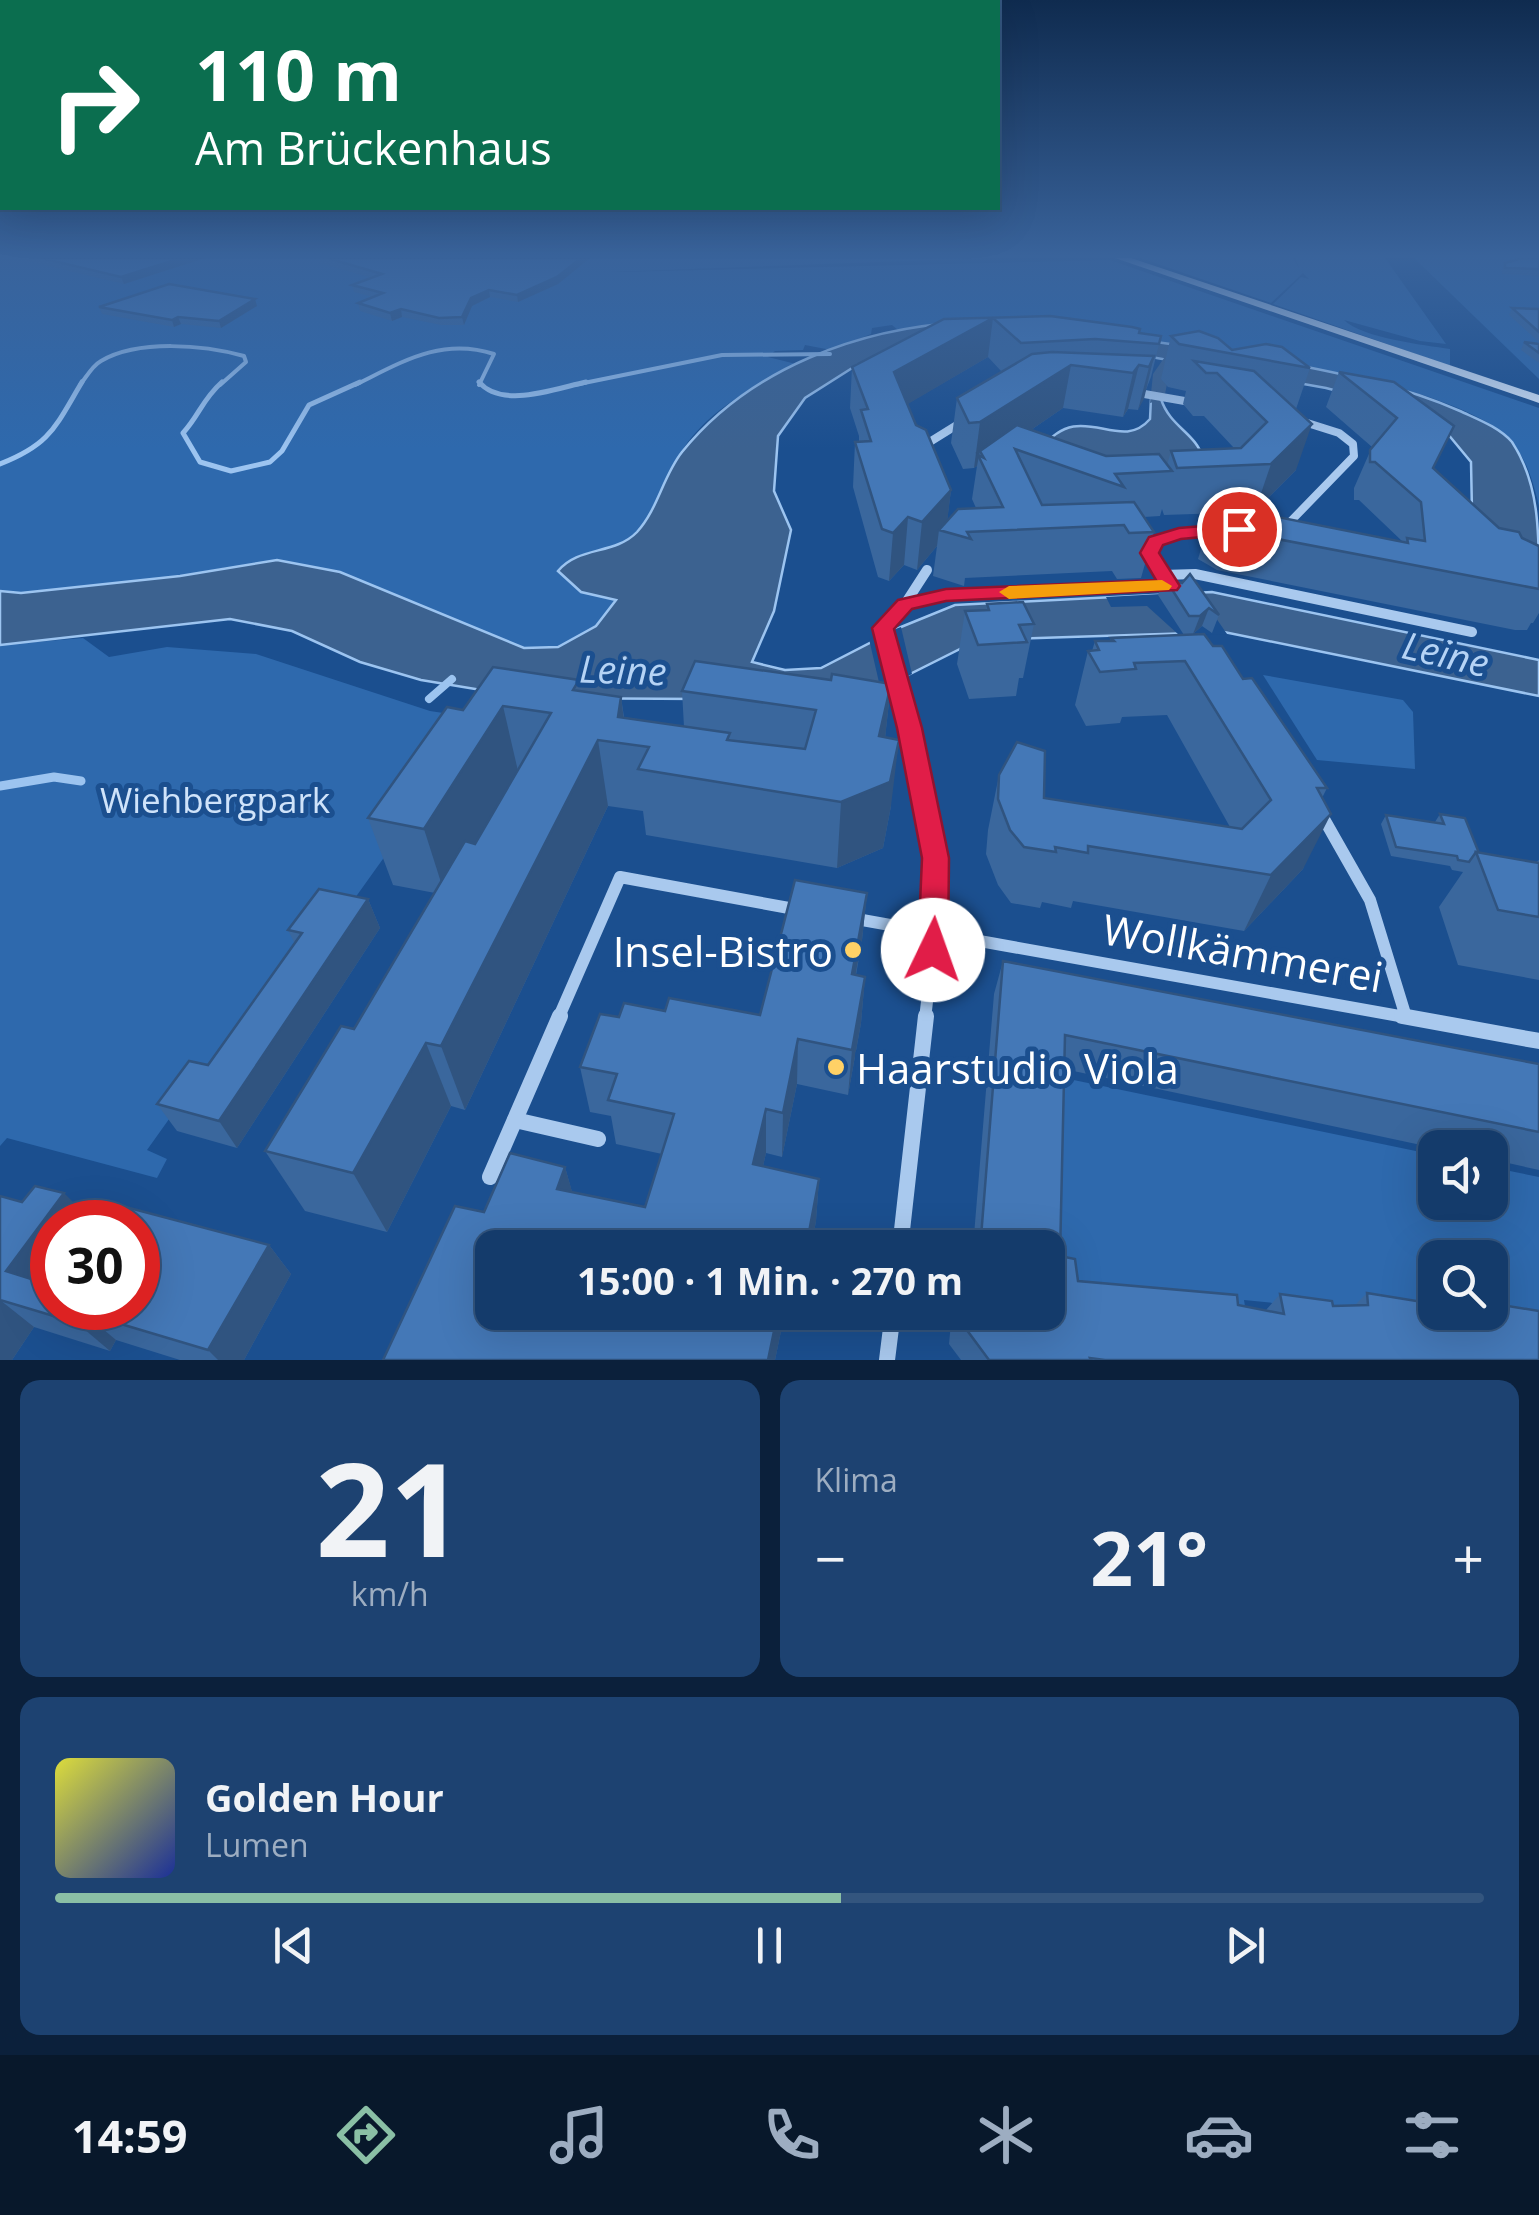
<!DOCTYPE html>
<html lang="de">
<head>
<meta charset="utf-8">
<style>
	:root { --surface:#143b6b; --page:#1d4271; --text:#f1f3f6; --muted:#9dadc1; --line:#33557e; --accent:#8abfa5 }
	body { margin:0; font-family:"Open Sans",sans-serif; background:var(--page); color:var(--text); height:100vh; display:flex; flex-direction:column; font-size:38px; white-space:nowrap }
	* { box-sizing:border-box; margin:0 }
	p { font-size:32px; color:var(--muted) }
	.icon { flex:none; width:55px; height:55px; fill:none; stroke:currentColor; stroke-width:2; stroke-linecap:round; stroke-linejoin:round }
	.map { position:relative; height:1360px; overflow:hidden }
	.drawer { display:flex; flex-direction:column; gap:20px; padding:20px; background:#0b203b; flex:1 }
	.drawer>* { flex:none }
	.hud { position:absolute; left:0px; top:0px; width:1000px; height:210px; box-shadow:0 10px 40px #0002,0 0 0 2px var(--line); background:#0b6e4f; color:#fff; overflow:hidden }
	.fabs { position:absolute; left:1418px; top:1130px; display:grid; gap:20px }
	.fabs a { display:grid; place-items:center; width:90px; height:90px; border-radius:20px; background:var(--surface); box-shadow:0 10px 40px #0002,0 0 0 2px var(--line); font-size:50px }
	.speed { position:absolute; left:30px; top:1200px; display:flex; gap:20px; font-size:50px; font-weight:700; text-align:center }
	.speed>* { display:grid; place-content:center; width:130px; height:130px; border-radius:50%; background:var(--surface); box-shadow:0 10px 40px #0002,0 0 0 2px var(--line); line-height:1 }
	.speed .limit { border:15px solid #d22; background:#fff; color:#111 }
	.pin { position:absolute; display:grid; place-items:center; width:85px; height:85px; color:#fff; margin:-42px; border:5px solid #fff; border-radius:50%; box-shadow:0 2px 10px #0007 }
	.me { position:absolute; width:110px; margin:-55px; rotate:3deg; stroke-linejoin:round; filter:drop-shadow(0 0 8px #0008) }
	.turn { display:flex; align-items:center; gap:35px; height:210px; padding:0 30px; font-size:45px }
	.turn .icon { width:130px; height:130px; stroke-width:2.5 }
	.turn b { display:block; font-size:70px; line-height:85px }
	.big { font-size:75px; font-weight:700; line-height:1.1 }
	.drawer .widget { flex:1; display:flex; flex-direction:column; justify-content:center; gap:15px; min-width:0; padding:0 35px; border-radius:20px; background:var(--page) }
	.drawer .dial { align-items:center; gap:0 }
	.dial b { font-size:130px; line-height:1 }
	.song { display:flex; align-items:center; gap:30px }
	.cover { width:120px; height:120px; border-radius:15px; background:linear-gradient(135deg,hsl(60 70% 55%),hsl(230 70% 35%)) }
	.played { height:10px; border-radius:5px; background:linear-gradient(90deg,var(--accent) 55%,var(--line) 55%) }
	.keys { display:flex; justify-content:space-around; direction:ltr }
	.heat { display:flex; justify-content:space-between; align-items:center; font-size:55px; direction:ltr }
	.drawer .tiles { flex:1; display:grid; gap:20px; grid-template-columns:1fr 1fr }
	.widget:last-child { grid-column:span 2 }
	.trip { position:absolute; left:475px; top:1230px; width:590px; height:100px; border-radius:20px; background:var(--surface); box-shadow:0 10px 40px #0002,0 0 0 2px var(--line); font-weight:700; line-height:100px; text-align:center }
	.dock { display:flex; height:160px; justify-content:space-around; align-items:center; background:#08182b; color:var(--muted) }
	.dock .icon { width:70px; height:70px }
	.dock .current { color:var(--accent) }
	.dock b { font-size:45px; color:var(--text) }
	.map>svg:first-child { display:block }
	.green { fill:#2e69ad; fill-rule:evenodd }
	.water { fill:#3c6290; stroke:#9cc4f0; stroke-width:2.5 }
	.pier { fill:#1b4f8f }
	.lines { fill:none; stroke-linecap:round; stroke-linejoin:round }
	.stream-far3 { stroke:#9cc4f0; stroke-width:4 }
	.stream-far2 { stroke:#9cc4f0; stroke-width:5 }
	.stream-far1 { stroke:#9cc4f0; stroke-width:8 }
	.stream { stroke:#9cc4f0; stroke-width:9 }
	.canal { fill:#3c6290; fill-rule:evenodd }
	.street-far3 { stroke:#a9c9ee; stroke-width:8 }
	.street-far2 { stroke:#a9c9ee; stroke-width:10 }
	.street-far1 { stroke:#a9c9ee; stroke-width:12 }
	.street { stroke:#a9c9ee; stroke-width:16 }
	.secondary { fill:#d6e6fa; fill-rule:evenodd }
	.wall { fill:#3a679d; fill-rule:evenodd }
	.shaded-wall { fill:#305480 }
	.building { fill:#4478b7; stroke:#305480; stroke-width:2.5 }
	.route { fill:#e11d48; stroke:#92132f; stroke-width:2.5 }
	.slow { fill:#f59e0b }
	.poi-dot { fill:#ffd166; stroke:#1b4f8f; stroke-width:4 }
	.labels { text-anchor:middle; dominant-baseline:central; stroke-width:10; stroke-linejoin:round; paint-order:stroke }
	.park-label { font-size:35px; fill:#cfe3fa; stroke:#1b4f8f }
	.water-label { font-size:38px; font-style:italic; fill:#b5d3f5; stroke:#1b4f8f }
	.near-poi-label { font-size:42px; fill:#fff; stroke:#1b4f8f; text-anchor:end }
	.near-street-label { font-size:42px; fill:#fff; stroke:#1b4f8f }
</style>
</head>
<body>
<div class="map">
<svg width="1539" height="1360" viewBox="0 0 1539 1360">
	<rect width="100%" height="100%" fill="#1b4f8f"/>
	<g class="green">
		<path d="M0,258H989L609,272H623L1110,260L1539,408V506C1533,482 1527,459 1510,440C1485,412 1415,392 1379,382L934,324L898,330L892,325L872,328L871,334L831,350L805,345L803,350L775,351L768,357L796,364C752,387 700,414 676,461C664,484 655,519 634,536C610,554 578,546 558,571L581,592L617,599L597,626L558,647L524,648L340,572L228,567L180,576L21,593L0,591Z"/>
		<path d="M1140,258H1293L1299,268L1295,258H1385L1446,344L1420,341L1344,320C1362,338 1424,345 1450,349V366L1273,304L1301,277L1309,279L1303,273L1271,303Z"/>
		<polygon points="1414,258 1539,258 1539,379"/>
		<polygon points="83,638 109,657 167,647 256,654 430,711 483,719 350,905 325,900 147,1150 167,1159 157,1178 7,1138 0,1146 0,645"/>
		<polygon points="1263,675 1403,700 1413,712 1415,769 1317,760"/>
		<path d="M1064,1078L1435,1155V1202H1490V1167L1539,1177V1330L1244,1300L1247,1319L1066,1302L1060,1264ZM1435,1258H1490V1312H1435Z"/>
	</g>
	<g class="water">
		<path d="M965,322C1070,330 1172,342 1276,361C1339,373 1401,385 1460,411C1477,419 1499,427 1512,442C1539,483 1539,532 1539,581L1472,512L1471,462L1447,433L1364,398L1326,388L1078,344L857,365L805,398L778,436L774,491L791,530L774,611L752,662L785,670L821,668L901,627L955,605L1212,592L1539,660V696L1224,632L978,640L880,689L702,699L530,698L421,680L360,662L292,631L230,619L0,645V591L21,593L180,576L277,560L340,572L524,648L558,647L596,626L616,600L581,592L558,571C578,546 615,555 637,532C658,509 663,476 682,452C750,368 859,328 965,322Z"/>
		<path d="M1151,398L1161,399C1170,427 1196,433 1203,458L1198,470L1042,448C1081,397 1119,455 1150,419Z"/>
	</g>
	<g class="pier">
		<polygon points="1198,592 1227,634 1179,635 1147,606 1111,607 1106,597"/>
		<polygon points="901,627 912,674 881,691 869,639"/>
	</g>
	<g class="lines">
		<g class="stream-far3">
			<path d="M80,385C87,376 92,366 101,361C139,339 204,345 244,356L246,362L220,385"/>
			<path d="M355,385C402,362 441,337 494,354L479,385"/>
			<polyline points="574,385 722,355 830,354"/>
		</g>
		<g class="stream-far2">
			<path d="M222,382C202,400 200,414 183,433L200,462L231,471L270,462L282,451L309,405L360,382"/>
			<path d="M479,382C502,409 554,389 586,382"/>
			<path d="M0,464C51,444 55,427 82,382"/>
		</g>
		<polyline class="stream-far1" points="429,699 452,679"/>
		<polyline class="stream" points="0,786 54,777 81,781"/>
		<polygon class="canal" points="1176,346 1184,351 1169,374 1164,399 1150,403 1153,374 1171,348"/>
		<g class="street-far3">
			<polyline points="1133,392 1196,403"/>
			<polyline points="928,452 928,443 965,420"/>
			<polyline points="1284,523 1290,522 1354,456 1353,444 1339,433 1301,421"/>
			<polyline points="1153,546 1156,541 1179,533 1218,530"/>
		</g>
		<g class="street-far2">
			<polyline points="1155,543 1149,553 1171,588"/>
			<polyline points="1163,575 1195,574 1472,632"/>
			<polyline points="905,604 946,595 1170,586"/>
			<polyline points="915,753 883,628 905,604 927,570"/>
		</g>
		<g class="street-far1">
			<polyline points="914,750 936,858 935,932 925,1019"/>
			<polyline points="1320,812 1370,900 1406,1017"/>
			<polyline points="851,918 1416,1019"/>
			<polyline points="558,1019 620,877 800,910"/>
		</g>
		<g class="street">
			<polyline points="1402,1016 1539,1041"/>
			<polyline points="515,1120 598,1139"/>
			<polyline points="490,1177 560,1016"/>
			<polyline points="900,1248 926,1016"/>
			<polyline points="887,1360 893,1312"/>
		</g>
		<polygon class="secondary" points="1115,258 1131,258 1539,395 1539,403"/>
	</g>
	<g class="wall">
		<polygon points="15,258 205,258 124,284"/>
		<polygon points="313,258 590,258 558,284 518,302 490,297 472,306 464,325 441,325 402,317 392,321 360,311 358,303 373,297 354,292 352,285 372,278 320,263 320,260"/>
		<polygon points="1539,258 1539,276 1502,274 1502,270 1505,263"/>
		<polygon points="257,306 221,328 181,324 174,327 102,314 99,307"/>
		<polygon points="1512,308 1539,309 1539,342 1509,315"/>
		<path d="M1050,316L1161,336L1151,377L1138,410L1128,409L1123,417L1063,408L1031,430L1106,456L1167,465L1171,451L1234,448L1204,416H1193L1183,404L1186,391L1168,387L1161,379L1171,336L1310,368L1296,409V470L1255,511H1251L1403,542L1359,500H1354V488L1372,447L1326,407L1339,372L1394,382L1434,469L1499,528L1539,546V613L1533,623H1531L1527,630H1515L1217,570L1198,559L1210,519L1224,513L1164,515L1162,509L1160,516L1144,517L1154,532L1141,578L1117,579L1112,571L965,578L964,586L933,576L937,546L917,570L904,565L889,581L878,577L853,487L855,442H859V436L850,408L852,367L944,319ZM988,357L1002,372L957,398L951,443L963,469L974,468L977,466L972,499L976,508L947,521L951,490L916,425L907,404Z"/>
		<polygon points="1524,342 1539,344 1539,363 1521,350"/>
		<polygon points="1164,577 1219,615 1212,633 1202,626 1193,634 1184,635 1158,595"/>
		<polygon points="987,604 1034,624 1023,678 1019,678 1016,696 969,699 957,664 965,611 986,610"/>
		<polygon points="1111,638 1213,646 1243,679 1327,788 1322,798 1303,869 1244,931 1073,901 1071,908 1042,902 1040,908 1011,903 998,885 986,854 988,830 999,775 1044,798 1230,827 1167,715 1122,717 1120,723 1086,726 1075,705 1088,651 1092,651 1095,641 1110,641"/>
		<polygon points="831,680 891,684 885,738 891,806 883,848 837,868 646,835 643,811 608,806 465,1110 451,1106 387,1232 305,1211 265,1151 354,1029 435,893 393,885 368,818 463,710 580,691 621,697 624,717 684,727 682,691"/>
		<polygon points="1440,814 1479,853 1536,862 1539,860 1539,980 1458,965 1439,907 1463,872 1452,870 1450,866 1391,856 1381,824 1386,815 1435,822"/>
		<polygon points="795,880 867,893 862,940 856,975 865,977 861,1023 848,1095 797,1084 782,1157 766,1153 763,1166 819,1179 816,1221 811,1248 492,1248 492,1312 785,1312 775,1360 383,1360 455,1206 484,1212 510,1153 565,1167 572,1192 645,1207 662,1154 616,1144 611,1116 590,1112 580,1067 600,1014 619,1017 624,1003 665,1011 669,998 760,1015"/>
		<polygon points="368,899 380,928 237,1148 177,1131 157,1104 208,1065 295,944 288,930"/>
		<polygon points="1003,961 1539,1064 1539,1170 1490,1159 1490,1148 1435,1148 1064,1069 1060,1256 1078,1281 1238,1305 1266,1310 1280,1294 1333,1306 1355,1305 1367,1293 1493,1312 1502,1305 1539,1360 961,1360 949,1344 952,1312 1048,1312 1048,1248 961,1248 965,1232 974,1235 994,994"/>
		<polygon points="0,1196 90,1219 269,1245 291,1274 244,1360 180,1360 116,1340 110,1351 34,1327 12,1360 0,1360"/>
	</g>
	<g class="shaded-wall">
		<polygon points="181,258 205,258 124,284 121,277"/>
		<polygon points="581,258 590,258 558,284 518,302 517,295"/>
		<polygon points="489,290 490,297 472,306 464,325 462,317 471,298"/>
		<polygon points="255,299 257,306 221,328 219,321"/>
		<polygon points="401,309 402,317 392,321 390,313"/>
		<polygon points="178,317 181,324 174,327 172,320"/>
		<polygon points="993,318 988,357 891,414 894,372"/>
		<polygon points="1154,356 1144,399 1138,410 1149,367"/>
		<polygon points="1071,365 1063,408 984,462 984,458 980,451 977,466 974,468 980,422"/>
		<polygon points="1139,365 1128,409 1123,417 1133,373"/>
		<polygon points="1312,424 1296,470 1255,511 1271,464"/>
		<polygon points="951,490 946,532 939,530 937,546 917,570 922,522"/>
		<polygon points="908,517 904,565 889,581 893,533"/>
		<polygon points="1209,608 1202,626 1193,634 1200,616"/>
		<polygon points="891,684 884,748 899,740 891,806 883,848 837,868 841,802 879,736"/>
		<polygon points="621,697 627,744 618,717"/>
		<polygon points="503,706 518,771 445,895 424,829"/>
		<polygon points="598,740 608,806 465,1110 441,1046"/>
		<polygon points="1331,814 1303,869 1244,931 1271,875"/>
		<polygon points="867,893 862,940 847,1020 852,974"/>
		<polygon points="368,899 380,928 237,1148 219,1121"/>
		<polygon points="865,977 861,1023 848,1095 852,1050"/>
		<polygon points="798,1039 797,1084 782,1157 783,1113"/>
		<polygon points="426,1043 451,1106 387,1232 353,1173"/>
		<polygon points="766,1109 766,1153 754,1206 753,1164"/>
		<polygon points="565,1167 577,1209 557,1189"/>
		<polygon points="819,1179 816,1221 811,1248 806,1248"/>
		<polygon points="64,1193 93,1222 52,1222 52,1284 41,1300 6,1271"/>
		<polygon points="269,1245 291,1274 244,1360 218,1360 208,1350"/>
		<polygon points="0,1300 34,1327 12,1360 0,1360"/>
		<polygon points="778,1312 785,1312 775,1360 768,1360"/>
		<polygon points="84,1313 116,1340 110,1351 77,1323"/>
	</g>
	<g class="building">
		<polygon points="41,258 181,258 121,277"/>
		<polygon points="327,258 581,258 557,277 517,295 489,290 471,298 462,317 439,318 401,309 390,313 358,303 383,293 352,285 382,274"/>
		<polygon points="1523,258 1539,258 1539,269 1505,268 1505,263"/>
		<polygon points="169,284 255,299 219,321 178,317 172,320 99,307"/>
		<polygon points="1512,308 1539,309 1539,332"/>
		<polygon points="1050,316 1132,327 1140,329 1139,333 1161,336 1159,344 1095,339 1021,343 993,318 894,372 916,425 926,430 951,490 922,522 908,517 893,533 882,529 855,442 871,441 861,410 868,409 852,367 944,319"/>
		<polygon points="1199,331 1218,338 1232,350 1266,344 1282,347 1310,368 1179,344 1171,336"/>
		<polygon points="1524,342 1539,344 1539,353"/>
		<polygon points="1052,352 1154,356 1149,367 1139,365 1133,373 1071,365 980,422 969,423 957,398 1032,354"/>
		<polygon points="1194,361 1254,371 1312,424 1271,464 1177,468 1171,451 1241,448 1267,422 1217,373 1206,373"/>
		<polygon points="1339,372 1394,382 1454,426 1433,468 1499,528 1519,532 1522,538 1539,546 1539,589 1230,530 1210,519 1229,510 1247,511 1408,543 1407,538 1425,541 1421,502 1375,462 1370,462 1370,450 1397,418"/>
		<polygon points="1017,425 1106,456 1159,454 1172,471 1115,474 1124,487 1015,449 1042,505 1134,502 1154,532 1129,533 1124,525 967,532 971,539 939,530 958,509 1003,507 978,455 984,458 980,451"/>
		<polygon points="1190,574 1219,615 1209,608 1200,616 1189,616 1164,577 1182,583"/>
		<polygon points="1023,602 1034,624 1019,625 1027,642 978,645 965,611 989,610 987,604"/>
		<polygon points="1204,634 1213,646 1222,646 1243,679 1252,678 1327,788 1317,788 1331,814 1271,875 1088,846 1088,853 1055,847 1056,852 1024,847 1010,830 998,799 999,775 1017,742 1045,751 1044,798 1242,829 1271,800 1185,661 1134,663 1136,669 1100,672 1088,651 1099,650 1095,641 1114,641 1111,638"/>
		<polygon points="695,661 831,680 832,674 891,684 879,736 899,740 890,782 841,802 638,769 649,747 598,740 441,1046 426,1043 353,1173 265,1151 341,1026 354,1029 465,841 475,844 551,713 503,706 424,829 368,818 447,707 463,710 493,667 579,680 573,690 621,697 618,717 730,733 727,740 805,749 816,710 682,691"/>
		<polygon points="1440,814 1465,818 1479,853 1476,852 1469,862 1458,860 1457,856 1396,847 1386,815 1444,824"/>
		<polygon points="1476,852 1539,863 1539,917 1498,910"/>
		<polygon points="795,880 867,893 852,974 865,977 852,1050 798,1039 783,1113 766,1109 753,1164 819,1179 806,1248 791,1245 791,1248 492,1248 492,1312 778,1312 768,1360 383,1360 455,1206 484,1212 510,1153 565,1167 557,1189 645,1207 674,1114 608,1100 617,1074 580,1067 600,1014 619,1017 624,1003 665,1011 669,998 760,1015"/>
		<polygon points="319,889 368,899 219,1121 157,1104 189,1061 208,1065 302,933 288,930"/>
		<polygon points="1003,961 1539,1064 1539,1132 1065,1035 1060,1256 1075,1259 1078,1281 1237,1295 1238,1305 1284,1314 1280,1294 1332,1301 1333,1306 1368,1305 1367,1293 1435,1304 1435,1312 1490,1312 1505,1314 1502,1305 1539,1311 1539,1360 1105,1360 1090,1358 1091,1360 989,1360 958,1318 958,1312 1048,1312 1048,1248 964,1248 965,1232 981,1237"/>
		<polygon points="35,1186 64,1193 6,1271 44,1283 52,1271 52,1308 138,1308 138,1222 87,1222 103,1201 269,1245 208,1350 84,1313 77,1323 0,1300 0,1196 22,1202"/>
	</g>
	<linearGradient id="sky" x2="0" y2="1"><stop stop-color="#0f2b4f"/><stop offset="0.57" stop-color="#39639b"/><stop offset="1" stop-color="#39639b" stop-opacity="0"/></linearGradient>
	<rect width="1539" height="449" fill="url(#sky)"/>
	<polygon class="route" points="1239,523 1248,529 1245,533 1181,539 1163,545 1159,553 1180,586 1177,590 946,601 912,609 894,629 922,728 949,858 948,950 944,959 933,962 922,959 918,950 922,858 897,728 872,628 898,600 946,589 1156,580 1140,553 1149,537 1179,528"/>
	<polygon class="slow" points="1162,580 1172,586 1169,590 1009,599 999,592 1009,586"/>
	<g class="poi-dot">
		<circle cx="853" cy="950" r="10"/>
		<circle cx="836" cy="1067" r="10"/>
	</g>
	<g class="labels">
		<g class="park-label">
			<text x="215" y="799">Wiehbergpark</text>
		</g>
		<g class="water-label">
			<text transform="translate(1446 653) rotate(13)">Leine</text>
			<text transform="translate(623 669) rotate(2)">Leine</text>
		</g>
		<g class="near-poi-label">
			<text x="833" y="950">Insel-Bistro</text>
			<text x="856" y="1067" text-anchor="start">Haarstudio Viola</text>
		</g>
		<g class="near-street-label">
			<text transform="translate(1243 952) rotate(10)">Wollkämmerei</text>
		</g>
	</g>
</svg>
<div class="fabs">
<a><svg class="icon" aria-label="sound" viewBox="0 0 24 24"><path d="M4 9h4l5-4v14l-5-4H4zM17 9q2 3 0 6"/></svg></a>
<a><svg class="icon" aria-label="search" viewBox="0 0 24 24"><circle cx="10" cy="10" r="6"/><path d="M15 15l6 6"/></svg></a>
</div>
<div class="speed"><div class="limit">30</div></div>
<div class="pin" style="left:1239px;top:529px;background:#d93025"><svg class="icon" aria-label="arrive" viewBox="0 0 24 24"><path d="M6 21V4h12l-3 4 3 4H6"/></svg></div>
<svg class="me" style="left:933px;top:950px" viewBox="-20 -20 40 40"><circle r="19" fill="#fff"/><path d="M0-13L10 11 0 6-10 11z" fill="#e11d48"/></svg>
<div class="trip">15:00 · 1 Min. · 270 m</div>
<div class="hud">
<div class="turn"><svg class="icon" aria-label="right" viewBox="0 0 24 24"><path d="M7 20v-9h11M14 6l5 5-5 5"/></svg><div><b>110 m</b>Am Brückenhaus</div></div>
</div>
</div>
<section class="drawer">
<div class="tiles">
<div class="widget dial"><b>21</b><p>km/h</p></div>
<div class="widget"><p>Klima</p>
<div class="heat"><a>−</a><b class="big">21°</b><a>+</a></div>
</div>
<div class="widget">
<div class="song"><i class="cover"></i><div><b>Golden Hour</b><p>Lumen</p></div></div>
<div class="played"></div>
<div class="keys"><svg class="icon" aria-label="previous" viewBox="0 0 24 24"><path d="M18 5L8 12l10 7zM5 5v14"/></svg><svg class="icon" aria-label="pause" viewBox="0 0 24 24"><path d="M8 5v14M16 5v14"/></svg><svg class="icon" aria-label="next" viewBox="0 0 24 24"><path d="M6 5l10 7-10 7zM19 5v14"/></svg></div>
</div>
</div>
</section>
<nav class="dock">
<b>14:59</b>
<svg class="icon current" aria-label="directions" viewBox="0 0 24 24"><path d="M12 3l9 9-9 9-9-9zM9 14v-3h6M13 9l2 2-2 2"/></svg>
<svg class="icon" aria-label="music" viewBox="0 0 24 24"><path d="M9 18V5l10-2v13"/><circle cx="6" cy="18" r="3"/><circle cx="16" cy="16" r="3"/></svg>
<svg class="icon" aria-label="phone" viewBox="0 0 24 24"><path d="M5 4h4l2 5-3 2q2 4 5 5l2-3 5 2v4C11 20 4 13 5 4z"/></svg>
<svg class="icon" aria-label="climate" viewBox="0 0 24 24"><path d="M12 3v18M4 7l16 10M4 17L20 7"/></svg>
<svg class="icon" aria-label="car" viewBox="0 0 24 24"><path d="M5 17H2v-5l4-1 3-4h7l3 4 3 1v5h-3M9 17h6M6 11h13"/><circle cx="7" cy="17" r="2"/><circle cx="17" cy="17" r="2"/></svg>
<svg class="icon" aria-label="filters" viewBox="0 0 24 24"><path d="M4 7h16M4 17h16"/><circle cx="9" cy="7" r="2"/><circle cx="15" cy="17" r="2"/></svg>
</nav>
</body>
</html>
